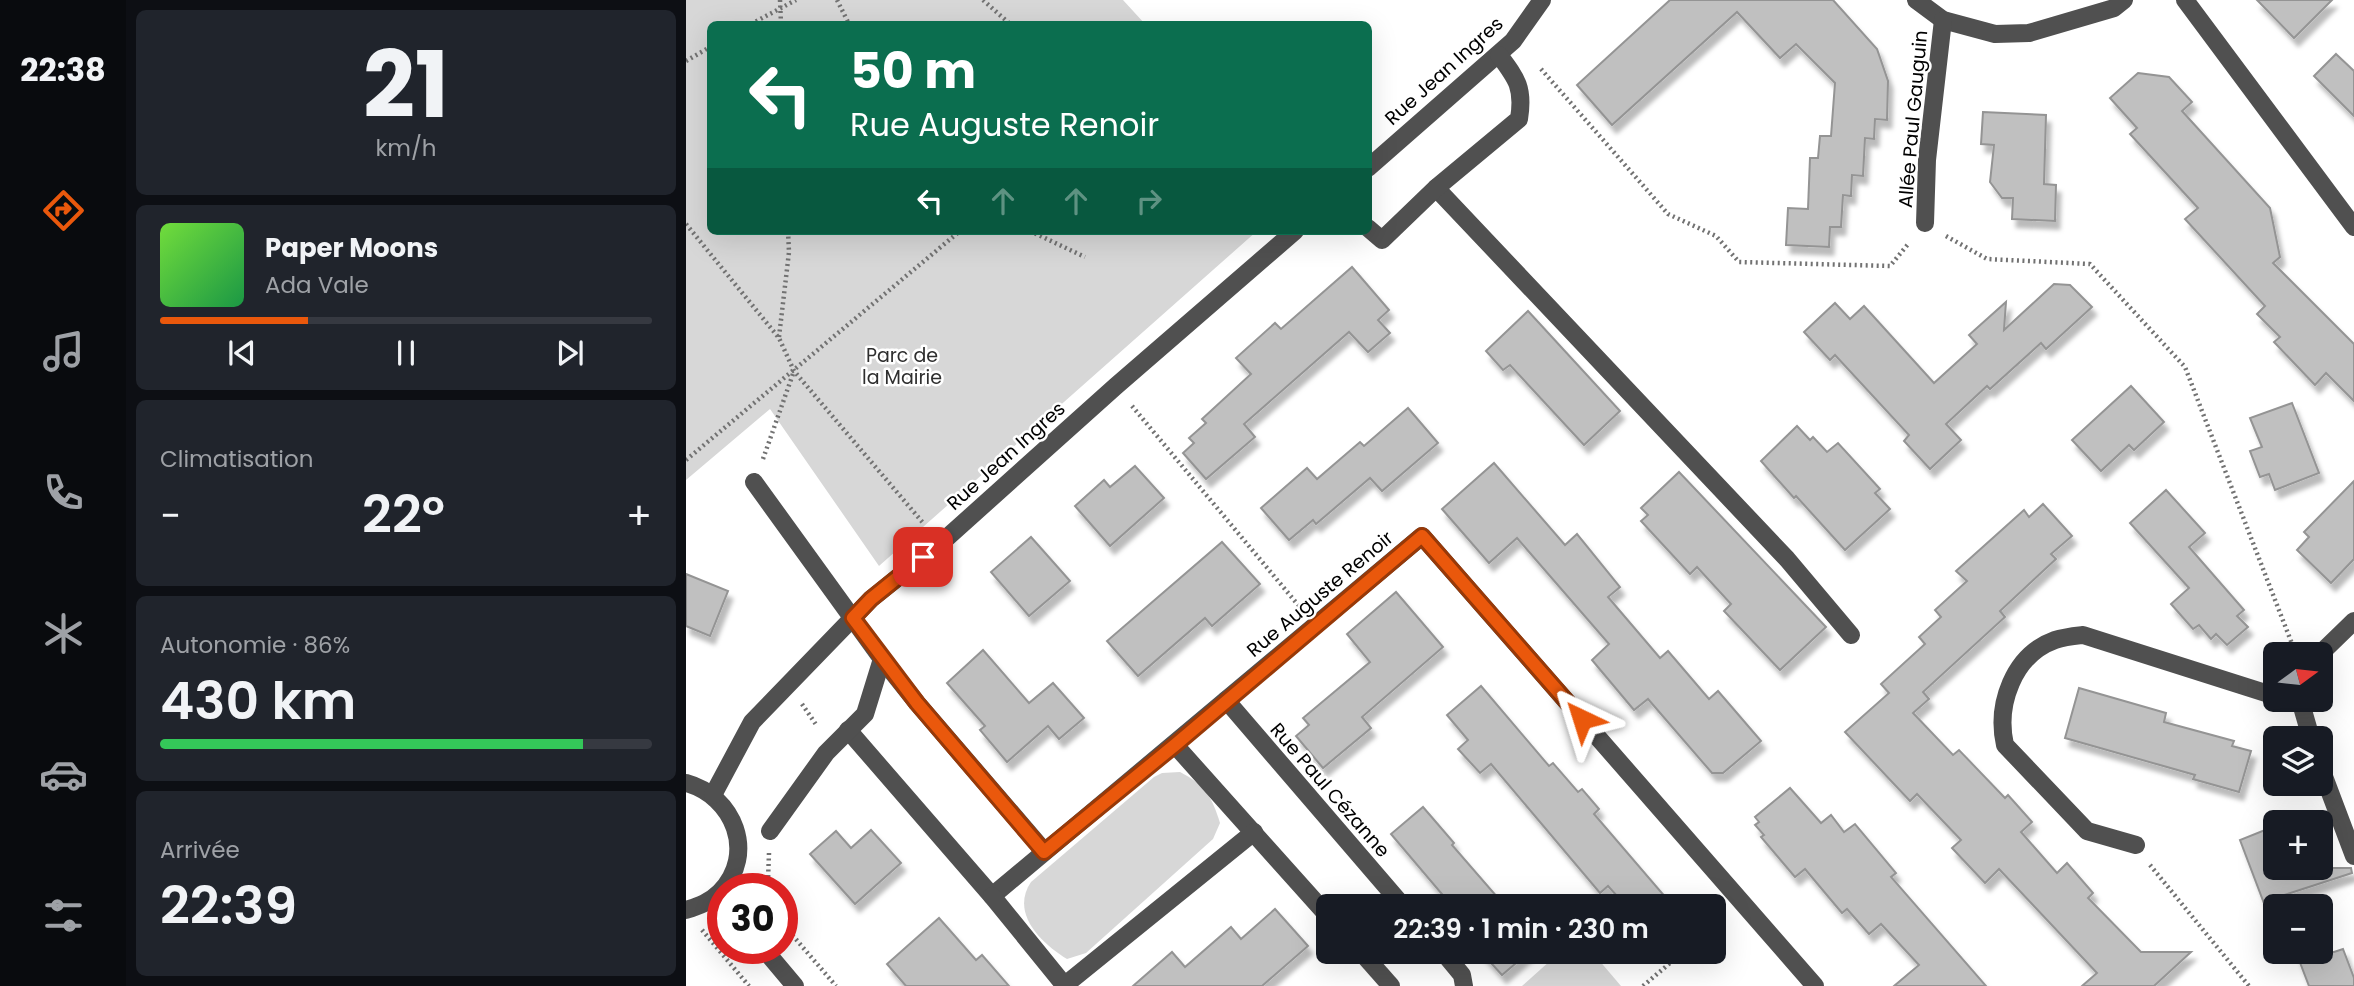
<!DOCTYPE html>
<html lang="fr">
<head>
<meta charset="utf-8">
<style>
	:root { --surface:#171b24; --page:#20242c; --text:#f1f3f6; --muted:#9ea1a6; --line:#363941; --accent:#ea580c }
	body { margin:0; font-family:Poppins,sans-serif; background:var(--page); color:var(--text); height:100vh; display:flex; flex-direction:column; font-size:26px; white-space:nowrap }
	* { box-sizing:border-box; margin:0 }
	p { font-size:23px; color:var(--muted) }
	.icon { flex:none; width:38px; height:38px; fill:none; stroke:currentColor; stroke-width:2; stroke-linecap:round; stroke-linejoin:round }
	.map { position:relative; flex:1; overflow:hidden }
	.sheet { display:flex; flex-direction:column; gap:10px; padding:10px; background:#0d0f14; width:560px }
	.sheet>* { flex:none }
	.top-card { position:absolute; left:21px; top:21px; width:665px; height:214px; border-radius:10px; box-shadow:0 7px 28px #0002; background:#0b6e4f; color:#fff; overflow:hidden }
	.needle { width:46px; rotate:75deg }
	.buttons { position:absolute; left:1577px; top:642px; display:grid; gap:14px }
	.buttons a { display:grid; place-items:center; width:70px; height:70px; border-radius:10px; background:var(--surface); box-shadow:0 7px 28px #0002; font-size:35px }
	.speed { position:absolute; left:21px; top:873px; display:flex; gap:14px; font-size:35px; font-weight:700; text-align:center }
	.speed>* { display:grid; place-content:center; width:91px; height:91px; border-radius:50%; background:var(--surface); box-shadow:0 7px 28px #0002; line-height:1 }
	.speed .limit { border:10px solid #d22; background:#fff; color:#111 }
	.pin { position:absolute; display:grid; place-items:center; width:60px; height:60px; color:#fff; margin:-30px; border-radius:14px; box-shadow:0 4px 10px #0006 }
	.me { position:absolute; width:77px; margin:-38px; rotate:319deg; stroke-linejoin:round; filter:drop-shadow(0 0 5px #0008) }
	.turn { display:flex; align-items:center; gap:24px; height:147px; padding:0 28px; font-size:32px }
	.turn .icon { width:91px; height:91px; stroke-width:2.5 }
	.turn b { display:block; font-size:49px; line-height:60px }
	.lanes { display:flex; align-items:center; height:66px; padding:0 28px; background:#0003; justify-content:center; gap:35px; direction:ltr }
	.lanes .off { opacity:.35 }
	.big { font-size:52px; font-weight:600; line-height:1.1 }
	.sheet .widget { flex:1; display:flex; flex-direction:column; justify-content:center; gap:10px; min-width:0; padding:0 24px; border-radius:10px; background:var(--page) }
	.sheet .dial { align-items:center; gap:0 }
	.dial b { font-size:91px; line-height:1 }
	.song { display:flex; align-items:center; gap:21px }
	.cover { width:84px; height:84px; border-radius:10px; background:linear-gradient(135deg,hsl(100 70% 55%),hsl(140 70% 35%)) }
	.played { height:7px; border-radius:4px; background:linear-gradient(90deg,var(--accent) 30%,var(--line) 30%) }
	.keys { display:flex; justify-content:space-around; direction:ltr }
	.heat { display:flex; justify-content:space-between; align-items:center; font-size:38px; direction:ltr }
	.charge { height:10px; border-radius:5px; background:linear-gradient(90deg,#34c759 86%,var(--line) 0) }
	.trip { position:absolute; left:630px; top:894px; width:410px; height:70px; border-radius:10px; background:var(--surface); box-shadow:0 7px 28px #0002; font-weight:600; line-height:70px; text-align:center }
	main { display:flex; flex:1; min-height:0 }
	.menu { display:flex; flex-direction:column; width:126px; justify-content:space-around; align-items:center; background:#090b0e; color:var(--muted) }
	.menu .icon { width:49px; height:49px }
	.menu .active { color:var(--accent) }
	.menu b { font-size:32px; color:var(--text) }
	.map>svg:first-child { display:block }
	.green { fill:#d7d7d7 }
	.building { fill:#c0c0c0; stroke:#949494; stroke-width:2; filter:url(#shadow) }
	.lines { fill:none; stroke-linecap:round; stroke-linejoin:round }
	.path { stroke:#727272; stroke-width:4.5; stroke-dasharray:2 3.5; stroke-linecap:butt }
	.minor { stroke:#505050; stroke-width:18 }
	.route-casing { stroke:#983908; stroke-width:18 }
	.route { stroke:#ea580c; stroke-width:12 }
	.labels { text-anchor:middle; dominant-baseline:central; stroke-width:5; stroke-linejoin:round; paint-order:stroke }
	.street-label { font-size:19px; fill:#000; stroke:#fff }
	.park-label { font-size:19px; fill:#2e2e2e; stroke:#fff }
</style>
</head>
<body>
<main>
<nav class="menu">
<b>22:38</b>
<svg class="icon active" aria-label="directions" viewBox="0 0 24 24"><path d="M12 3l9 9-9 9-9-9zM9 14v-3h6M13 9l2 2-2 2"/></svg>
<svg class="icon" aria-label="music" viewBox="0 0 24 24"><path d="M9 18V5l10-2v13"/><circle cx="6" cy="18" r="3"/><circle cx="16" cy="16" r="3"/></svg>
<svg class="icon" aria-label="phone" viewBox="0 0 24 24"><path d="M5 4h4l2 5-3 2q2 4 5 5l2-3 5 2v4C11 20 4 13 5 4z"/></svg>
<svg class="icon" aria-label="climate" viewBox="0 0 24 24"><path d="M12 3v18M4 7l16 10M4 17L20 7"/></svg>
<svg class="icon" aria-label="car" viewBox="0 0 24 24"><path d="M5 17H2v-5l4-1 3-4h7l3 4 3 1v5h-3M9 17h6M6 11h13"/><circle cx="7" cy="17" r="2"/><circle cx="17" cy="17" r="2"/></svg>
<svg class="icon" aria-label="filters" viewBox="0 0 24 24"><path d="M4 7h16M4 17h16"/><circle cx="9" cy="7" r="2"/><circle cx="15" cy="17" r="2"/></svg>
</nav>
<section class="sheet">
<div class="widget dial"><b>21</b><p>km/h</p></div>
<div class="widget">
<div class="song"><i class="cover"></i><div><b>Paper Moons</b><p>Ada Vale</p></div></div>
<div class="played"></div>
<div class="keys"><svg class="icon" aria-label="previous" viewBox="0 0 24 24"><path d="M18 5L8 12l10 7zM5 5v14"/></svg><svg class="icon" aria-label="pause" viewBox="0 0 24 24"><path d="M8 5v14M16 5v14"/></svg><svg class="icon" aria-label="next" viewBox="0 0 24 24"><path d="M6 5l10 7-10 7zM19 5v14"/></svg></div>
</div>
<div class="widget"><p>Climatisation</p>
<div class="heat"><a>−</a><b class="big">22°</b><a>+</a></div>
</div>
<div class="widget"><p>Autonomie · 86%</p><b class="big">430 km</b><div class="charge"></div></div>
<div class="widget"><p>Arrivée</p><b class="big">22:39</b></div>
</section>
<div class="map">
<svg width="1668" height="986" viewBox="0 0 1668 986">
	<defs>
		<filter id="shadow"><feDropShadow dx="4.5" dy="8" stdDeviation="2" flood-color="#0004"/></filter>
	</defs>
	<rect width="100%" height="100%" fill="#fff"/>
	<g class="green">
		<polygon points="0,0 437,0 459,24 24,24 24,231 571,231 193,566 84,409 0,480"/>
		<path d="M494,772C519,785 526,797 534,823L527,839L400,953L381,959C355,943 324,913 345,882L468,777L476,773Z"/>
		<polygon points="874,952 906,952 935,986 836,986"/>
	</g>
	<g class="building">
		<polygon points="984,0 1147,0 1191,49 1202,81 1201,120 1189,119 1188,139 1179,138 1177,176 1166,175 1165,196 1157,195 1155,227 1144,227 1143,247 1100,245 1102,208 1122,209 1124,158 1132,158 1134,136 1145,136 1149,83 1110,44 1094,58 1051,12 926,125 891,85"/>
		<polygon points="1571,0 1646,0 1608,38"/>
		<polygon points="1650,54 1668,71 1668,116 1628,76"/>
		<polygon points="1452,73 1483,77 1506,102 1496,111 1584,208 1594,257 1587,263 1668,344 1668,401 1640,373 1629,385 1588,342 1594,337 1571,314 1579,306 1499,219 1512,208 1444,134 1451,128 1424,98"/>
		<polygon points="1297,112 1360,115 1358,184 1370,185 1369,221 1326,219 1327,198 1316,198 1304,182 1308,145 1295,144"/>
		<polygon points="666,267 703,310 692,320 704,333 682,352 663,332 558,424 569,437 520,479 497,453 508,443 503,438 520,423 516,419 565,374 550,358 589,323 595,329"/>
		<polygon points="1368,284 1384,285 1406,307 1360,349 1355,343 1304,389 1301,386 1260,424 1275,440 1244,469 1218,441 1223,435 1149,355 1144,360 1118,332 1149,303 1164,319 1178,306 1248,383 1291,344 1283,335 1320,302 1318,330"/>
		<polygon points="842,311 934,411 898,445 824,365 817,370 800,351"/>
		<polygon points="1445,386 1478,422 1448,450 1443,445 1415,471 1386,440"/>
		<polygon points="1606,403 1633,473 1589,490 1583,474 1574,477 1564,451 1576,447 1564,418"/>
		<polygon points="722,408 752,443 696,491 684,478 630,524 627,520 603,540 575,508 621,468 631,479 674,442 678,446"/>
		<polygon points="1111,426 1124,440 1127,437 1141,452 1152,443 1194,489 1189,493 1204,509 1159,550 1110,496 1108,498 1075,461"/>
		<polygon points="808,463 879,545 891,534 934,587 922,597 974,658 982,651 1023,699 1032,691 1075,741 1037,773 1026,773 962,699 948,710 906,660 923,644 831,538 803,563 756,509"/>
		<polygon points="449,466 478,498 424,546 389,506 418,480 424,487"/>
		<polygon points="993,472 1140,627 1094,670 1038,611 1045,604 1011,567 1004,574 955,521 962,515 955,508"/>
		<polygon points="1668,481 1668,559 1645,583 1611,550 1623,537 1618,532"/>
		<polygon points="1480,490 1519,533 1503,547 1558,610 1551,616 1562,627 1541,645 1530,634 1525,639 1513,625 1507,629 1485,604 1503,588 1444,523"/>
		<polygon points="1357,504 1386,536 1365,554 1370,559 1314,611 1319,617 1237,692 1243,699 1227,713 1267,755 1273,750 1319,798 1322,795 1346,822 1335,832 1371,873 1381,863 1407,893 1402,898 1455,952 1505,952 1468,986 1396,986 1411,973 1313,869 1299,883 1266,848 1275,840 1231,794 1224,801 1159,732 1203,693 1195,684 1239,644 1233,637 1255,617 1249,610 1281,581 1270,571 1338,510 1343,517"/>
		<polygon points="345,537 384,581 343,616 305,572"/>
		<polygon points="536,542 574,584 526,626 519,618 452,676 421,641"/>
		<polygon points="0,574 42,591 24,636 0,626"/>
		<polygon points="710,592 757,647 676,717 685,728 637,768 610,736 623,725 617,718 684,662 661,634"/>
		<polygon points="297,650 343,703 367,683 398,718 373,739 362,726 321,762 294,730 299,726 261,683"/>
		<polygon points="795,686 863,766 867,763 892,792 896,789 913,809 908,814 987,906 940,906 922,886 914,893 805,764 794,773 772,749 782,740 761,715"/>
		<polygon points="1393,688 1480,713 1478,722 1548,741 1546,746 1565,751 1553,792 1507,779 1509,775 1379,738"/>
		<polygon points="1104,788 1135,823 1145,815 1158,832 1169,824 1210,873 1205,877 1300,986 1208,986 1233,965 1195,924 1183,934 1161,909 1156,913 1119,869 1109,877 1075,837 1078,835 1069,825 1073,822 1069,817"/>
		<polygon points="737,807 768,843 766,845 819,906 766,906 705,834"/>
		<polygon points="1589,826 1589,868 1665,868 1666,873 1589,898 1589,927 1587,927 1554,840"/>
		<polygon points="185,830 215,863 169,904 124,854 150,831 165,848"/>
		<polygon points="589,909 622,946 576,986 447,986 486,952 499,967 545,927 555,939"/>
		<polygon points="253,918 290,960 296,955 323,986 220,986 201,964"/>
		<polygon points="1657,949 1668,978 1668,986 1623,986 1610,952 1648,952"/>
		<polygon points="795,952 843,952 816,975"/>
	</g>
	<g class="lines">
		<g class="path">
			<polyline points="94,0 95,24"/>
			<polyline points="151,0 163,24"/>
			<polyline points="297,0 324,24"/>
			<polyline points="65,24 110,0"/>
			<polyline points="0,61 24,47"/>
			<polyline points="855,69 982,214 1030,236 1053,262 1204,266 1223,243"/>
			<polyline points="0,224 93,338 108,371 238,524"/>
			<polyline points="344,231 399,257"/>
			<polyline points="1260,236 1301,259 1404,264 1499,367 1608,649"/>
			<polyline points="93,337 103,252 102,231"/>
			<polyline points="446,406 613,606"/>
			<polyline points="77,459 108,371"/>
			<polyline points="0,460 274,231"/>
			<polyline points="116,704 131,726"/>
			<polyline points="83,853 82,880 85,889"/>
			<polyline points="1464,865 1563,986"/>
			<polyline points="96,916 102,930 150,986"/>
			<polyline points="1027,927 1037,919"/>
			<polyline points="16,930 63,986"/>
			<polyline points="957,986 997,952"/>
		</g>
		<g class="minor">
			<polyline points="1230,0 1257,20 1309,34 1343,33 1428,8 1438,0"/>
			<polyline points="1499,0 1668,227"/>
			<polyline points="682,168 827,41 856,0"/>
			<polyline points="750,188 1101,559 1165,635"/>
			<polyline points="1239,223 1241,160 1257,20"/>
			<path d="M682,228L696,240L750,188L833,119C838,88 831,79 813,55"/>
			<polyline points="68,482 196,659 231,703 358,851"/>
			<polyline points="1634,654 1668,621"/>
			<polyline points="540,700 717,906"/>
			<polyline points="1614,700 1625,738"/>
			<polyline points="162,730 306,896 736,536 1129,986"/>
			<polyline points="489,745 642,916"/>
			<polyline points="1634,766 1668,856"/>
			<path d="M0,783C48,796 71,854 34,892C24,902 13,906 0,910"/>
			<polyline points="27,795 66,722 185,599 255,543 430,386 609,231"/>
			<polyline points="84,831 140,753 179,714 196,659"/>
			<path d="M1450,845L1401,831L1319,745C1310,705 1327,655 1369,640C1378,637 1388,636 1397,635L1589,696"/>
			<polyline points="306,896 379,986"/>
			<polyline points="77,948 109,986"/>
			<polyline points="675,952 705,986"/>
			<polyline points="757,952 776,975 778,986"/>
			<polyline points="379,985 568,832"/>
		</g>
	</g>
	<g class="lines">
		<g class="route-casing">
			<polyline id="route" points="237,557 185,599 167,618 231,703 358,852 489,745 736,536 896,719"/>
		</g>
		<use href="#route" class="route"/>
	</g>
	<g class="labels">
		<g class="street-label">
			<text transform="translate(758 71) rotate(-42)">Rue Jean Ingres</text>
			<text transform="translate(1227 119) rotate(-85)">Allée Paul Gauguin</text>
			<text transform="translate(320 456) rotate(-42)">Rue Jean Ingres</text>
			<text transform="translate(634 594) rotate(-40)">Rue Auguste Renoir</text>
			<text transform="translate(644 790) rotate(49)">Rue Paul Cézanne</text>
		</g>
		<g class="park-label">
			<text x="216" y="355">Parc de<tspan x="216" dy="22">la Mairie</tspan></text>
		</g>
	</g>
</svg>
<div class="buttons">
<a><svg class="needle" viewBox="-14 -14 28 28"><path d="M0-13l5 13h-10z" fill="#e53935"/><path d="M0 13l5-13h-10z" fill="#9ea1a6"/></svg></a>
<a><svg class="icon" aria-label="layers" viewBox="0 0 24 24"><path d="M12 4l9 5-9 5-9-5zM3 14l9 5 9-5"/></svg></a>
<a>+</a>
<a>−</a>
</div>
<div class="speed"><div class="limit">30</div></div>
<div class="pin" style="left:237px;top:557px;background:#d93025"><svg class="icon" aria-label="arrive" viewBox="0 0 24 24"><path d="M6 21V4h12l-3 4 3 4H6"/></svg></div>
<svg class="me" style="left:896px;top:719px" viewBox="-20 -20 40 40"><path d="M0-17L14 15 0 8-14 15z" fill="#ea580c" stroke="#fff" stroke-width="4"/></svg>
<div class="trip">22:39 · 1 min · 230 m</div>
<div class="top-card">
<div class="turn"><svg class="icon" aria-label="left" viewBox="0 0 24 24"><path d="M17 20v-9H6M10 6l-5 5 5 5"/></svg><div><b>50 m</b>Rue Auguste Renoir</div></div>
<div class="lanes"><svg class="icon" aria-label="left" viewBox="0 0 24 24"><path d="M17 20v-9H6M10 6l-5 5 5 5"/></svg><svg class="icon off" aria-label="ahead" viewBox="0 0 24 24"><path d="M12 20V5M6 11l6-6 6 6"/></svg><svg class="icon off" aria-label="ahead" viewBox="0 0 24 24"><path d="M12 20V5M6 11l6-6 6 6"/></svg><svg class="icon off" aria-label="right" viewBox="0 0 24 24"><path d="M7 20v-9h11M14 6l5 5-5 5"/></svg></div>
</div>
</div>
</main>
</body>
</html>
